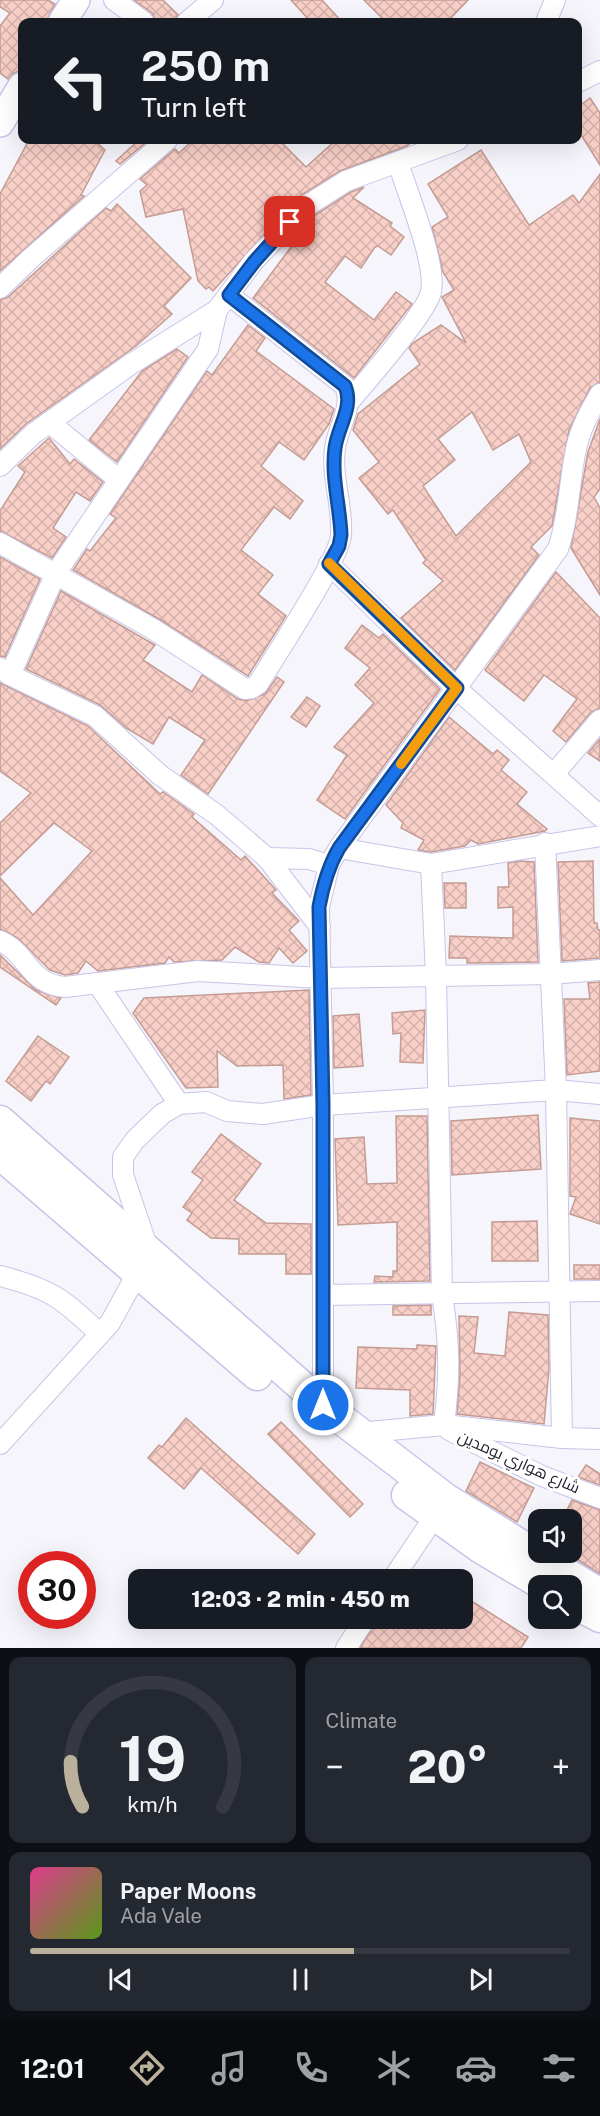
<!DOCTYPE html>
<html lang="en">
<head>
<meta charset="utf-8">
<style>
	:root { --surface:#171b24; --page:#242831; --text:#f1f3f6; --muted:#9ea1a6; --line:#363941; --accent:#bab19d }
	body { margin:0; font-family:"Public Sans",Cairo,sans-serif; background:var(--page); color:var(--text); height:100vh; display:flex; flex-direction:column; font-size:22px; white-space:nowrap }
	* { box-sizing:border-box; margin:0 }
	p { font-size:20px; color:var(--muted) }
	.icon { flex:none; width:33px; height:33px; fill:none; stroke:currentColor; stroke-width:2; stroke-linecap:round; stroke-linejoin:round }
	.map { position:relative; height:1648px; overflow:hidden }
	.sheet { display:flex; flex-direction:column; gap:9px; padding:9px; background:#0d0f14; flex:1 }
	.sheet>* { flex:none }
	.banner { position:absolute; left:18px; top:18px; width:564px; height:126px; border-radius:12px; box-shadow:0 6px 24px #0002; background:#171b24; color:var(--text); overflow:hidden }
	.buttons { position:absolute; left:528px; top:1509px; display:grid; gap:12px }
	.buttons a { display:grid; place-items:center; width:54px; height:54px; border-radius:12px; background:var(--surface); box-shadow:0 6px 24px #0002; font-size:30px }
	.speed { position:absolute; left:18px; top:1551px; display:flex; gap:12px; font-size:30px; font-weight:700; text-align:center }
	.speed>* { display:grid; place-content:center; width:78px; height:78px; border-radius:50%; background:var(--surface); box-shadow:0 6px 24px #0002; line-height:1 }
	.speed .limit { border:9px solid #d22; background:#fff; color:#111 }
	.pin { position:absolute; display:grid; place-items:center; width:51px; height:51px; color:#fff; margin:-26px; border-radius:12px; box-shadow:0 3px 9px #0006 }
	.me { position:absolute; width:66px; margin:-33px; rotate:0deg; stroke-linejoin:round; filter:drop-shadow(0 0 4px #0008) }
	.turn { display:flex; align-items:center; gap:21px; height:126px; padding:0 24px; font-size:27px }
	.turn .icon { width:78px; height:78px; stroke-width:2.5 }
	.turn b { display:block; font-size:42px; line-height:51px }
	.big { font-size:45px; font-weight:800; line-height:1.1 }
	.sheet .widget { flex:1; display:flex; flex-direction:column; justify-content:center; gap:9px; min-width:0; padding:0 21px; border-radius:12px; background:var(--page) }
	.sheet .dial { align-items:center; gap:0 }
	.dial svg { height:156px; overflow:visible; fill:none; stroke:var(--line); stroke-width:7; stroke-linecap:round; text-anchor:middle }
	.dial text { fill:var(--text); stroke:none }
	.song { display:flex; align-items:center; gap:18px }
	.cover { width:72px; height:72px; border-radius:9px; background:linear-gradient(135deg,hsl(330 70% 55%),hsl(90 70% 35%)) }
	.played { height:6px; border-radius:3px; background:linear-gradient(90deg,var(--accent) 60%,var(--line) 60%) }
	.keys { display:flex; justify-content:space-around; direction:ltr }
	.heat { display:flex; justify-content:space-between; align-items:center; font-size:33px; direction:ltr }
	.sheet .tiles { flex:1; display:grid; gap:9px; grid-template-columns:1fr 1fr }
	.widget:last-child { grid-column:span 2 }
	.trip { position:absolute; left:128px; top:1569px; width:345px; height:60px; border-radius:12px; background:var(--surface); box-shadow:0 6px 24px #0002; font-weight:800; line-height:60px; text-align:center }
	.dock { display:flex; height:96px; justify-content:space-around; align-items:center; background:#090b0e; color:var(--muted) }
	.dock .icon { width:42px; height:42px }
	.dock .active { color:var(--accent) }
	.dock b { font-size:27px; color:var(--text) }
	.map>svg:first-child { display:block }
	.building { fill:url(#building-cross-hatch); stroke:#c49c93; stroke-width:1.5; fill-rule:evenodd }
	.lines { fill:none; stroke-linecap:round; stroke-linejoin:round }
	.street-casing { stroke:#c8c4e8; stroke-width:22 }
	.secondary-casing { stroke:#c8c4e8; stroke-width:30 }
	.primary-casing { stroke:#c8c4e8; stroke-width:33 }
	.street { stroke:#fff; stroke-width:20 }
	.secondary { stroke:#fff; stroke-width:27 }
	.primary { stroke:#fff; stroke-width:30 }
	.route-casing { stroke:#114b97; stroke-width:15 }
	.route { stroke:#1a73e8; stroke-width:10 }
	.slow { stroke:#f59e0b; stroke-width:10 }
	.labels { text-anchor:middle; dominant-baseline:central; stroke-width:6; stroke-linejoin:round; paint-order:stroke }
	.street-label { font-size:16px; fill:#1f1d2a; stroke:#fff }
</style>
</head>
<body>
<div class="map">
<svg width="600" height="1648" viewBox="0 0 600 1648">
	<defs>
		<pattern id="building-cross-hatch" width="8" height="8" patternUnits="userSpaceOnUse" patternTransform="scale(1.5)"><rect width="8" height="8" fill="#f9d0c7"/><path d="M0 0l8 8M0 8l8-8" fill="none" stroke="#d5b2ab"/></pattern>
	</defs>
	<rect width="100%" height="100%" fill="#f6f5fc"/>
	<g class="building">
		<polygon points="0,0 48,0 55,4 46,22 22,22 22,70 14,73 8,79 0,73 0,26 10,13 0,7"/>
		<polygon points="134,0 163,0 178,15 175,22 156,22 152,13"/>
		<polygon points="291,0 322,0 342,22 311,22"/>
		<polygon points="364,0 468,0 447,22 386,22"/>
		<polygon points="590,98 600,113 600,165 578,130 578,107"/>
		<polygon points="29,140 94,140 105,150 81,195 84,196 0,271 0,194"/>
		<polygon points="139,140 149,140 120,164 116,161"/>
		<polygon points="193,140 279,140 306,167 336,140 414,140 407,146 340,171 298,197 213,291 209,287 206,289 198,281 183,209 146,217 140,191 147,185 140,179 175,149 179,153"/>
		<path d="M481,150L529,225L573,195L579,203L600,174V382L590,388L569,430L552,526L531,547L539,555L455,670L401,618L443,581L423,563L426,560L393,510L388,514L359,478L379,462L353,430L358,414L420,364L409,348L413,343L441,325L466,343L442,297L454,290L443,272L432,227L448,217L428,184ZM472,412L493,450L519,434L531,462L456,536L423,486L455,460L438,439Z"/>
		<polygon points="364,187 353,198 392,223 390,226 404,237 391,255 378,246 375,247 361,268 345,256 325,282 374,320 396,292 412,304 354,378 253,298 315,215 351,192"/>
		<polygon points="117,204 191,278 164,306 172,314 136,346 26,424 0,449 0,300 8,297 106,208 111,211"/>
		<polygon points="248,325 265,338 256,351 334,409 329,424 304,460 279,442 261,466 303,501 290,519 274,507 241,550 273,575 258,594 286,616 248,676 159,619 73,570 87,549 90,551 116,518 110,514 207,371 212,375"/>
		<polygon points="177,349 188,357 117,462 89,440 142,371"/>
		<polygon points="600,419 600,489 594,497 600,508 600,595 571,548 588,452"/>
		<polygon points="49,438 70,464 74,459 103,482 90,501 76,492 53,528 66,537 52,558 0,531 0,511 25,472 18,466"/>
		<polygon points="0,557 40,579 5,657 0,656"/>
		<polygon points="556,572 600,618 600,708 591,712 566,742 553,731 577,699 544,675 524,701 485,670"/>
		<polygon points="61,591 155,645 143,660 192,692 202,675 238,699 246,701 265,694 277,677 284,682 208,794 181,775 205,740 169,717 153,744 126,728 100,705 26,669"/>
		<polygon points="362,625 379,638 383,634 440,689 345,819 317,800 347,755 334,747 374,703 355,685 370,668 345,648"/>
		<polygon points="0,683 88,726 160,794 163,792 194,814 192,817 241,860 245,856 276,890 272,893 299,921 289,930 307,951 293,963 279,948 269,963 259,962 235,947 222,960 174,962 169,957 165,963 98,971 86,961 78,973 65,975 50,970 18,938 0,929 0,878 33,915 92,851 54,823 0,876 0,823 31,793 0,771"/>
		<polygon points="307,697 320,706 306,727 291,717"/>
		<polygon points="449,717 493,754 497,750 509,760 501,770 527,792 517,804 547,829 545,831 478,844 471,840 465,846 431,852 418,850 424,840 401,828 403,823 386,805"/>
		<polygon points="600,739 600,761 588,753"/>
		<polygon points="520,861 534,862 538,962 467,963 467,958 449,958 450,936 513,938 513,907 498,908 498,887 509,887 508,863"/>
		<polygon points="593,861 594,923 597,923 598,930 600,930 600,958 562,961 558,862"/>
		<polygon points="444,883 466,883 466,908 445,908"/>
		<polygon points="0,955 36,990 61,998 56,1005 0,967"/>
		<polygon points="600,982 600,1071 567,1075 564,999 590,999 588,983"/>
		<polygon points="309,990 311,1095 284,1099 283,1065 237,1066 217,1051 218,1087 186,1088 133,1013 144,998"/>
		<polygon points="425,1010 423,1063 400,1062 401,1033 393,1034 392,1013"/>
		<polygon points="359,1014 363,1066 334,1068 333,1016"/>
		<polygon points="38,1036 69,1057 50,1084 46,1081 31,1101 6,1081"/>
		<polygon points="538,1115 541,1169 452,1175 451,1121"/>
		<polygon points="396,1116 427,1116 430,1281 374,1282 375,1276 393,1277 393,1271 397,1271 397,1222 338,1225 335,1139 364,1137 367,1184 397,1183"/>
		<polygon points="570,1118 600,1121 600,1224 570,1214 576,1197 570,1196"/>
		<polygon points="221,1134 261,1164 234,1200 266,1223 311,1224 311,1274 286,1274 286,1254 239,1254 239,1239 211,1238 187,1220 192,1213 183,1207 203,1180 192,1172"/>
		<polygon points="537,1221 538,1261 492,1261 492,1222"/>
		<rect x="574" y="1265" width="26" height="14"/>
		<polygon points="431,1305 431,1315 393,1315 393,1306"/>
		<polygon points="509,1312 548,1315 549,1368 544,1424 457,1414 460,1375 459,1316 478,1317 474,1353 505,1356"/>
		<polygon points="417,1345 436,1346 433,1414 410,1416 410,1390 356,1388 358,1347 417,1349"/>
		<polygon points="186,1418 315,1534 298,1554 201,1468 184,1489 148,1458 159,1445 162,1447"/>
		<polygon points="281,1422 363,1504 350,1517 268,1434"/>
		<polygon points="480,1462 534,1488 517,1522 466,1491"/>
		<polygon points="586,1465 600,1474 600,1485 578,1477"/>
		<polygon points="572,1500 600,1510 600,1574 566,1552 572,1552 572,1520 562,1520"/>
		<polygon points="462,1595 528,1637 521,1648 360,1648 378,1618 462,1618"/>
	</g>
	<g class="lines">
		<g class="street-casing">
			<g id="street">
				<polyline points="114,0 144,22"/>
				<polyline points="187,22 213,0"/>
				<polyline points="546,22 555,0"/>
				<polyline points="578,82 600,71"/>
				<polyline points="0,288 31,258 167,140"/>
				<path d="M348,403C365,383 427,312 431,292C437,263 407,193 398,162"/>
				<polyline points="49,422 119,480"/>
				<polyline points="0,466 33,434 131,364 217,310 253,262 305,207 346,181 458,140"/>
				<path d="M0,543L153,629L245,689L252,688L258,684C274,658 340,558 341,535C343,505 331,477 335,448C338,426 354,407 345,386L229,295"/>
				<polyline points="329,564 457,689 600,816"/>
				<polyline points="0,668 10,675 56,573 208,349 217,310"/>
				<polyline points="10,675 95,716 160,775 217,815 267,858 320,927"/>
				<polyline points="554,774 600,720"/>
				<polyline points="545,843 556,1090 562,1438"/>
				<polyline points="339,848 431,864 600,836"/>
				<polyline points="267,858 309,859 329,865"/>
				<path d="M431,864L436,976L442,1295C450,1344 450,1376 444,1425"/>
				<path d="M0,941C29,954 28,984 65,987L198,971L321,978L551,974L600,970"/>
				<polyline points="97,983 179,1104"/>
				<path d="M0,1276C51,1289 62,1298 100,1334"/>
				<polyline points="323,1295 600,1291"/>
				<path d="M323,1405V1105L319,907L329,865L339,848L558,549C569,517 569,482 576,449C580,429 590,411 600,394"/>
				<polyline points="449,1430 542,1476 600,1498"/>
				<polyline points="358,1433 444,1425 562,1438 600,1439"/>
				<polyline points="0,1444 110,1323 149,1252 123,1175 123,1157 135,1140 162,1114 179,1104 206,1102 227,1111 263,1114 323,1105 556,1090 600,1094"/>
				<polyline points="392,1580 441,1507"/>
				<polyline points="346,1648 366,1618"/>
			</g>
		</g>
		<g class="secondary-casing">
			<g id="secondary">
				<polyline points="62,22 76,0"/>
				<polyline points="0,123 22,86"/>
			</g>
		</g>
		<g class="primary-casing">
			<g id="primary">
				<polyline points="0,1121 323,1405 446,1499 600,1594"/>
				<polyline points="0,1154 257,1375"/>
				<polyline points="407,1495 481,1548 545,1586"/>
				<polyline points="572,1602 600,1617"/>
			</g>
		</g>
		<use href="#street" class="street"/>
		<use href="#secondary" class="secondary"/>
		<use href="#primary" class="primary"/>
	</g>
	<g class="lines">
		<g class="route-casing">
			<path id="route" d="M290,222L254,262L229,295L345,386C354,407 338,426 335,448C331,477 340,506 341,535L339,546L329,564L457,688L339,848C328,867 323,885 319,907L323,1105V1405"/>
		</g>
		<use href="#route" class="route"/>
		<polyline class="slow" points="329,563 457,688 401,764"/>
	</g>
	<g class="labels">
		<g class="street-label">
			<text transform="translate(519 1462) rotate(24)">شارع هواري بومدين</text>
		</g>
	</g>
</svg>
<div class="buttons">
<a><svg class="icon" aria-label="sound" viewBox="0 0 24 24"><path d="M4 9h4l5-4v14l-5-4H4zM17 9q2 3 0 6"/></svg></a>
<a><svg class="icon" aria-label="search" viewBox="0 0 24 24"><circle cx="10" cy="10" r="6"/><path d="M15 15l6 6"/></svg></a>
</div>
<div class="speed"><div class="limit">30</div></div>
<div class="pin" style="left:290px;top:222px;background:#d93025"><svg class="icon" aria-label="arrive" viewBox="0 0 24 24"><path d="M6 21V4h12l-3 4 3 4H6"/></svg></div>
<svg class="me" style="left:323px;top:1405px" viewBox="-20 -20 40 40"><circle r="17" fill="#1a73e8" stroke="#fff" stroke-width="3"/><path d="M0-11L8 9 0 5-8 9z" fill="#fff"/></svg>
<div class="trip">12:03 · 2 min · 450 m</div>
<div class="banner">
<div class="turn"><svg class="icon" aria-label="left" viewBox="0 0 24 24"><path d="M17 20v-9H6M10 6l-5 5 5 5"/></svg><div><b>250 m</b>Turn left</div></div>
</div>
</div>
<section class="sheet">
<div class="tiles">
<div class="widget dial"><svg viewBox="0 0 100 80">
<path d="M14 69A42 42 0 1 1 86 69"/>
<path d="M14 69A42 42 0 0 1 8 46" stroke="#bab19d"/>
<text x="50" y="56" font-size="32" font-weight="700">19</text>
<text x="50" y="72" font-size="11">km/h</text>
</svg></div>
<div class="widget"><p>Climate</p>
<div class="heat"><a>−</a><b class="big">20°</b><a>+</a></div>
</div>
<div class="widget">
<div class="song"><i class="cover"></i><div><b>Paper Moons</b><p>Ada Vale</p></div></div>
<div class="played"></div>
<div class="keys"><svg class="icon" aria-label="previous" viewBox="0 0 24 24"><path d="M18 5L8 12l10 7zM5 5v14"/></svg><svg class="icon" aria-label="pause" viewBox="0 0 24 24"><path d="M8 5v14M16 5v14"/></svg><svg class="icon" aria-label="next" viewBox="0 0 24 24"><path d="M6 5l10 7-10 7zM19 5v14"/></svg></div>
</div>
</div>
</section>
<nav class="dock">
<b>12:01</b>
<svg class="icon active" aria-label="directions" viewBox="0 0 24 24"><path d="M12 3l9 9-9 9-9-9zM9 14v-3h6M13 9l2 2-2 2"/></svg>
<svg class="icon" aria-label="music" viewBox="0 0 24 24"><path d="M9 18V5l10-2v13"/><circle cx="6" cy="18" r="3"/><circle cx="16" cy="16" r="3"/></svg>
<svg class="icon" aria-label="phone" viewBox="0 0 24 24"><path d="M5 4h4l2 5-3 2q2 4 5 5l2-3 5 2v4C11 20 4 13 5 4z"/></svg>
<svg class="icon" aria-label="climate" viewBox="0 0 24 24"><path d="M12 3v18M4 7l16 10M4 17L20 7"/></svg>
<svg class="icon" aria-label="car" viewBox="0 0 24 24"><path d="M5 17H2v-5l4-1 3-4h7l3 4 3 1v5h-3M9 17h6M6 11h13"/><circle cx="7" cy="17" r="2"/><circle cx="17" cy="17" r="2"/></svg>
<svg class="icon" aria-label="filters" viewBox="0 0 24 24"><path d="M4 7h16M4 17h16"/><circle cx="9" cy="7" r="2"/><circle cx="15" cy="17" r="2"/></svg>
</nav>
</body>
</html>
